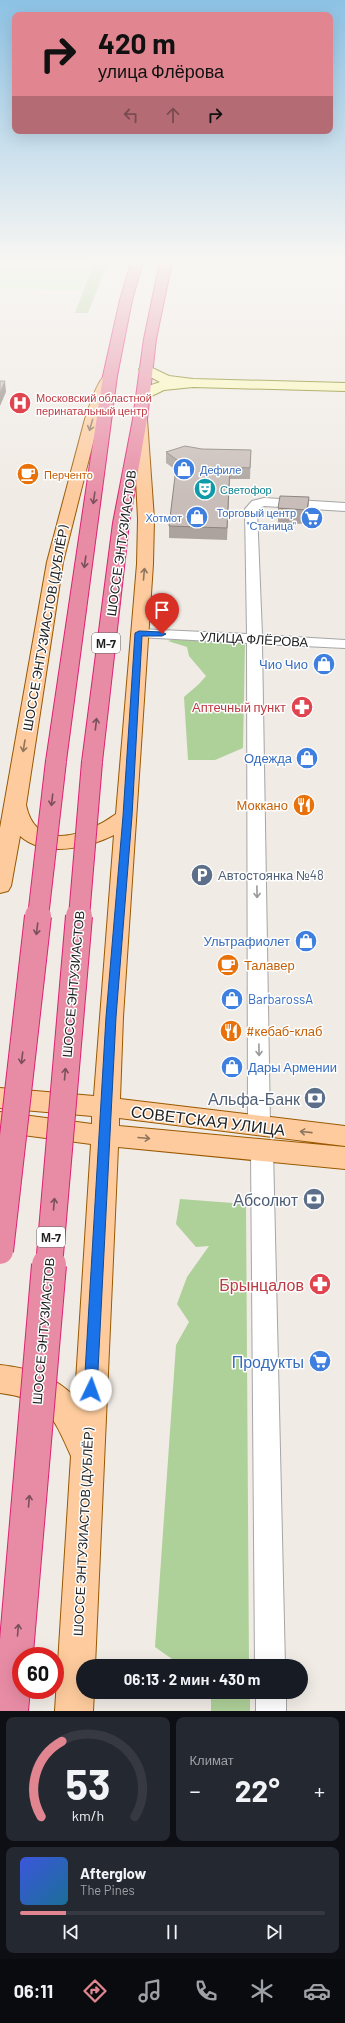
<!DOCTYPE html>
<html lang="ru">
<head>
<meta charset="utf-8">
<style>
	:root { --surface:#171b24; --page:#242831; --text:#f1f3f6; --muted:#9ea1a6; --line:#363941; --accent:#e18690 }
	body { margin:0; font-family:Barlow,sans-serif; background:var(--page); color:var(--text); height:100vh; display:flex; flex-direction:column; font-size:15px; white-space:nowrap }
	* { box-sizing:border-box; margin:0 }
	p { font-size:13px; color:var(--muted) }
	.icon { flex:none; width:22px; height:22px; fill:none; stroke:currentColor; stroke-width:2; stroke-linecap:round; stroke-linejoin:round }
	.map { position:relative; height:1711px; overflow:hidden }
	.details { display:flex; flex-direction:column; gap:6px; padding:6px; background:#0d0f14; flex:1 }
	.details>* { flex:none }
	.guide { position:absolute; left:12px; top:12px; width:321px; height:122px; border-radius:8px; box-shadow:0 4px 16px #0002; background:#e18690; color:#111; overflow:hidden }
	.speed { position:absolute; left:12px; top:1647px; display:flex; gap:8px; font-size:20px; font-weight:700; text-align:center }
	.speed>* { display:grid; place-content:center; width:52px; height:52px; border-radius:50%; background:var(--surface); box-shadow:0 4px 16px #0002; line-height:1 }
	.speed .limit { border:6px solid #d22; background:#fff; color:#111 }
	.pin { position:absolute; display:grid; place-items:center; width:34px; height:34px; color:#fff; margin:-41px -17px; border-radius:50% 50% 50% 0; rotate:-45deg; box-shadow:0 0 4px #0007 }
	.pin .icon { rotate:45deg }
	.me { position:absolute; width:44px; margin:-22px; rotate:3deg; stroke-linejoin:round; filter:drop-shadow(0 0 3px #0008) }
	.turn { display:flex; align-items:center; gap:14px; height:84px; padding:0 20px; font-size:18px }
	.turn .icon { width:52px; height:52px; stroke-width:2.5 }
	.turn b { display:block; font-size:28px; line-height:34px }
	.lanes { display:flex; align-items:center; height:38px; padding:0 20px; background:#0003; justify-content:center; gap:20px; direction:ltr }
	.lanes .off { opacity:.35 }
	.big { font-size:30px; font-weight:700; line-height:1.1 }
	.details .card { flex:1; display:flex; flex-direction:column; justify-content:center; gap:6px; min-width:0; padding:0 14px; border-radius:8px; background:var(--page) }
	.details .dial { align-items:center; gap:0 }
	.dial svg { height:104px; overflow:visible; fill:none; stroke:var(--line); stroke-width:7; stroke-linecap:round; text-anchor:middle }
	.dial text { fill:var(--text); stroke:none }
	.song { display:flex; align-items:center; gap:12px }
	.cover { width:48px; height:48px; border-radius:6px; background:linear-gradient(135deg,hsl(230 70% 55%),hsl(200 70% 35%)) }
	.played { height:4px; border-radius:2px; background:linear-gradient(90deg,var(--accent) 15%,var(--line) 15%) }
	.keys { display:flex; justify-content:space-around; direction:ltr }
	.heat { display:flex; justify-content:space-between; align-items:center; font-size:22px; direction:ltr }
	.details .tiles { flex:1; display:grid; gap:6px; grid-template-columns:1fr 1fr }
	.card:last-child { grid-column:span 2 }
	.trip { position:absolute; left:76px; top:1659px; width:232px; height:40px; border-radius:20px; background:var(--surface); box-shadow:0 4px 16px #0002; font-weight:700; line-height:40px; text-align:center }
	.menu { display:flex; height:64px; justify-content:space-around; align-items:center; background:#090b0e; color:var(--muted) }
	.menu .icon { width:28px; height:28px }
	.menu .selected { color:var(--accent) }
	.menu b { font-size:18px; color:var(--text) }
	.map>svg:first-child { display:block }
	.forest { fill:#aed099 }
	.park { fill:#c2fac2 }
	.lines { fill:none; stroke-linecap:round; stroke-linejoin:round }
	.street-casing { stroke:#a6a6a6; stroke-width:2 }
	.secondary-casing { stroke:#777903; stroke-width:2 }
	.primary-casing { stroke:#9a5900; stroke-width:2 }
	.highway-casing { stroke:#dd2274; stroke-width:2 }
	.street { fill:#fff; fill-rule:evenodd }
	.secondary { fill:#faf8b8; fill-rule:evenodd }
	.primary { fill:#fdcb9d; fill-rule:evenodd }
	.highway { fill:#e88ca5; fill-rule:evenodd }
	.highway-bridge-far2-casing { stroke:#dd2274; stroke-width:22; stroke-linecap:butt }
	.highway-bridge-far1-casing { stroke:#dd2274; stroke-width:28; stroke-linecap:butt }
	.highway-bridge-casing { stroke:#dd2274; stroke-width:36; stroke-linecap:butt }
	.highway-bridge-far2 { stroke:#e88ca5; stroke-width:20 }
	.highway-bridge-far1 { stroke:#e88ca5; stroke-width:26 }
	.highway-bridge { stroke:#e88ca5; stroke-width:34 }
	.wall { fill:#aca39e }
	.shaded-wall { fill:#8c8481 }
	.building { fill:#c8bdb8; stroke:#8c8481 }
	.oneway { stroke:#8e755e }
	.oneway2 { stroke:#79505b }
	.oneway3 { stroke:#9a9a9a }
	.route { fill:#1a73e8; stroke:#114b97 }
	.labels { text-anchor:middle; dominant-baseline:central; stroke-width:3; stroke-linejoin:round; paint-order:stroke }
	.far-health-label { font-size:11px; fill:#be3a42; stroke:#fff; text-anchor:start }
	.far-shop-label { font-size:11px; fill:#366cbe; stroke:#fff; text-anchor:end }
	.far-food-label { font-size:11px; fill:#c56008; stroke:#fff; text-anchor:start }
	.far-culture-label { font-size:11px; fill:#0d838f; stroke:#fff; text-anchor:start }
	.shield { fill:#fff; stroke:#626262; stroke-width:1 }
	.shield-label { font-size:12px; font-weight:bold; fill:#1f1f1f }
	.street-label { font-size:13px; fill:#1f1f1f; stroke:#fff }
	.shop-label { font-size:13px; fill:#366cbe; stroke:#fff; text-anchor:end }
	.health-label { font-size:13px; fill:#be3a42; stroke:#fff; text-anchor:end }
	.food-label { font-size:13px; fill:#c56008; stroke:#fff; text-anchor:start }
	.service-label { font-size:13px; fill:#4e5e75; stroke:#fff; text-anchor:start }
	.near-service-label { font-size:16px; fill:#4e5e75; stroke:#fff; text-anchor:end }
	.near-street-label { font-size:16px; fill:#1f1f1f; stroke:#fff }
	.near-health-label { font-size:16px; fill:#be3a42; stroke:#fff; text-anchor:end }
	.near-shop-label { font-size:16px; fill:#366cbe; stroke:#fff; text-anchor:end }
</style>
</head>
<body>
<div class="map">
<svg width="345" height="1711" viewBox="0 0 345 1711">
	<rect width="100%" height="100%" fill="#f0ebe5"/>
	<g class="forest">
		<polygon points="94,262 108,262 88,313 75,313"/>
		<polygon points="174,639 245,642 243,748 215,760 188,760 184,697 199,684 206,676 189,656 187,647 168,641"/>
		<polygon points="180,1199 246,1204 249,1666 182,1666 155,1647 176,1345 189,1322 177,1304 187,1277 209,1246 196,1247 176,1224"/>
		<rect x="211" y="1692" width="39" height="19"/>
	</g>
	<polygon class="park" points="0,262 93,262 81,290 0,288"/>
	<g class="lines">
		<g class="street-casing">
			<g id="street">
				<polygon points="264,498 345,503 345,511 264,506 257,510 262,635 345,640 345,648 262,644 270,1126 267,1132 259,1134 251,1132 248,1126 247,643 139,637 134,636 132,633 134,630 139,629 247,634 245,509 252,501"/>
				<polygon points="262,1141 270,1144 273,1150 285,1666 255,1666 251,1150 254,1144"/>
				<rect x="256" y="1692" width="30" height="19"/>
			</g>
		</g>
		<g class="secondary-casing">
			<path id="secondary" d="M146,365L169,376L193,379L345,383V391L193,387L164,390L143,400L138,399L136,396C142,388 151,385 160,382L141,372L139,369Z"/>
		</g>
		<g class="primary-casing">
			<path id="primary" d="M110,372L117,376L107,396L99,419L63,562L26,805C36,854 87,835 116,814L137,564L138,519L133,419L135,416H145L147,419L154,519L153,564L123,1017L120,1099L345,1126V1146L119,1118V1126L345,1147V1169L118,1147L95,1666H83V1692H94L93,1711H55L71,1456C53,1416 47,1399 0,1393V1365C29,1368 54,1376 75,1397L91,1144L0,1132V1112L92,1124V1116L0,1108V1088L94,1096L114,835C88,848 45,858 20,836L11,886L8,891L0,893V828L47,562L85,419C89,408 98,375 110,372Z"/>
		</g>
		<g class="highway-casing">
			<g id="highway">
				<polygon points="131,262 143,262 132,300 117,376 66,761 63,765 56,767 49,765 46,761 103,376 120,300"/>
				<polygon points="160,262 172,262 156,339 147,419 129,523 102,762 99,766 92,768 85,766 82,762 113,523 133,419 144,339"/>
			</g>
		</g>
		<use href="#street" class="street"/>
		<use href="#secondary" class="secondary"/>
		<use href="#primary" class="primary"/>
		<use href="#highway" class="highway"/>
		<g class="highway-bridge-far2-casing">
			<g id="highway-bridge-far2">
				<polyline points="38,917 56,761"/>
				<polyline points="79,917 92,762"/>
			</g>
		</g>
		<g class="highway-bridge-far1-casing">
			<g id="highway-bridge-far1">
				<polyline points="0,1251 38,916"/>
				<polyline points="49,1266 79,916"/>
			</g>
		</g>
		<g class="highway-bridge-casing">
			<polyline id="highway-bridge" points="11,1711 49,1265"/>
		</g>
		<use href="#highway-bridge-far2" class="highway-bridge-far2"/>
		<use href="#highway-bridge-far1" class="highway-bridge-far1"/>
		<use href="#highway-bridge" class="highway-bridge"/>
	</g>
	<g class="wall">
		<polygon points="202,449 251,450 250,479 230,479 227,540 169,538 169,526 176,470 166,463 166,452"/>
		<polygon points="309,497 306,524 278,523 278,508"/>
	</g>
	<g class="shaded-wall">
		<polygon points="5,381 6,392 0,406 0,393"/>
		<polygon points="309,497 308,512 306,524 307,510"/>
	</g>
	<g class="building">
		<polygon points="0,381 5,381 0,393"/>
		<polygon points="185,446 202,449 251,450 250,468 230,467 227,528 169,526 177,460 166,452"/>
		<polygon points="280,496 309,497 307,510 278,508"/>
	</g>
	<defs><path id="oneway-shaft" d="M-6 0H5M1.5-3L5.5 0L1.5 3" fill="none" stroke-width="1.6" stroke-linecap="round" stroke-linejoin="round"/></defs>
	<g class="oneway">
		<use href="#oneway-shaft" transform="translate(91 425) rotate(106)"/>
		<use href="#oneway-shaft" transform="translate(144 574) rotate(-85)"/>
		<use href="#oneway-shaft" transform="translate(24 746) rotate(99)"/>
		<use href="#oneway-shaft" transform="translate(306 1132) rotate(-174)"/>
		<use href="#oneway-shaft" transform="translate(144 1138) rotate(5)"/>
	</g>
	<g class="oneway2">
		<use href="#oneway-shaft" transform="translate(94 498) rotate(98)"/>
		<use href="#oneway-shaft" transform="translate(85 562) rotate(98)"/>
		<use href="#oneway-shaft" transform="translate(96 724) rotate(-83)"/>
		<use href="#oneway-shaft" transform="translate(52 800) rotate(97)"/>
		<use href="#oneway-shaft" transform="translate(37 929) rotate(97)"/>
		<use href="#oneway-shaft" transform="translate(22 1058) rotate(97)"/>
		<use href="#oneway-shaft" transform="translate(65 1074) rotate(-85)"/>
		<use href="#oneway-shaft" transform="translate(54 1204) rotate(-85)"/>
		<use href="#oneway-shaft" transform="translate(29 1501) rotate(-85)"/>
		<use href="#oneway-shaft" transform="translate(18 1630) rotate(-85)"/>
	</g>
	<g class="oneway3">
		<use href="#oneway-shaft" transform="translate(257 892) rotate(89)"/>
		<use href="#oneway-shaft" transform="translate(259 1050) rotate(89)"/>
	</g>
	<linearGradient id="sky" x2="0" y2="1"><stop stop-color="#8dc2e4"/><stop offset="0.52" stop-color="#f8f6f3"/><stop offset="1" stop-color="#f8f6f3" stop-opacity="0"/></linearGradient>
	<rect width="345" height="501" fill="url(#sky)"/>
	<polygon class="route" points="139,631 162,632 166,634 162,636 142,636 132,816 116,1017 97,1390 95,1394 91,1396 86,1394 84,1390 106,1017 123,816 135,633"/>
	<defs>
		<g id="hospital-disc" transform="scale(1.15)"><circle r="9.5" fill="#e0444e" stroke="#fff"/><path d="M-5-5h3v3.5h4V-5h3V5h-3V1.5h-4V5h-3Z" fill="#fff"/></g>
		<g id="shop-disc" transform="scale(1.15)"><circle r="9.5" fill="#3f7fe0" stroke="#fff"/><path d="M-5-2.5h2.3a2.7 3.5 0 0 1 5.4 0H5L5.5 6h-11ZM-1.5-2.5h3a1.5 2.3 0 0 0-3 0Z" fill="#fff"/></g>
		<g id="cafe-disc" transform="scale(1.15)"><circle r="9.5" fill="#e8710a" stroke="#fff"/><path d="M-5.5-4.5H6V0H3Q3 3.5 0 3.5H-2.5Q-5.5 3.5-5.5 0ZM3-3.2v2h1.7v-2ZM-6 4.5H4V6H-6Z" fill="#fff"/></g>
		<g id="theatre-disc" transform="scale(1.15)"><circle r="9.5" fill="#0f9aa8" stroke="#fff"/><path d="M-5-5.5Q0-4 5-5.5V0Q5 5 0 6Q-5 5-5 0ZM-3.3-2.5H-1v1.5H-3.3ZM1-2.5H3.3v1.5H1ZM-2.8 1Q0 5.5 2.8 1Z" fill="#fff"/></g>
		<g id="supermarket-disc" transform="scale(1.15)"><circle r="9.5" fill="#3f7fe0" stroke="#fff"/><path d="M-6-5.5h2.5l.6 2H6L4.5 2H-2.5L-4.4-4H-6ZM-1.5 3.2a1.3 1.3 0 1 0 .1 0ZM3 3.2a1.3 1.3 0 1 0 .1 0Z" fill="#fff"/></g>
		<g id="pharmacy-disc" transform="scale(1.15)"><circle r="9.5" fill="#e0444e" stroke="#fff"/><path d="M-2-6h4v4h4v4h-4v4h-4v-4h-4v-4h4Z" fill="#fff"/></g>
		<g id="restaurant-disc" transform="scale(1.15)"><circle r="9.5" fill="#e8710a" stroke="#fff"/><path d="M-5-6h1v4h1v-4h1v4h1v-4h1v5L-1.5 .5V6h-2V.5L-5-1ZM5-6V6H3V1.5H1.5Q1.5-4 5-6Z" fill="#fff"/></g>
		<g id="parking-disc" transform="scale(1.15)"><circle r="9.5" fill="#5c6f8a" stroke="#fff"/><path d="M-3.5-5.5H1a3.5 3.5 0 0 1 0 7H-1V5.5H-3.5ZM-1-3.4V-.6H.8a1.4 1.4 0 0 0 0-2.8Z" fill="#fff"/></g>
		<g id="bank-disc" transform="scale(1.15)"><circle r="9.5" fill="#5c6f8a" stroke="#fff"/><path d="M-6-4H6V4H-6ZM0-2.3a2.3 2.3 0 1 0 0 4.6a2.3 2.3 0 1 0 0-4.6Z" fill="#fff"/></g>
	</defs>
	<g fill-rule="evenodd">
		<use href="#hospital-disc" x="20" y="403"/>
		<use href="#shop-disc" x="184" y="469"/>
		<use href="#cafe-disc" x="28" y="474"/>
		<use href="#theatre-disc" x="205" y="489"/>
		<use href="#shop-disc" x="197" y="517"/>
		<use href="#supermarket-disc" x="312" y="518"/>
		<use href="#shop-disc" x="324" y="664"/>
		<use href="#pharmacy-disc" x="302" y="707"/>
		<use href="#shop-disc" x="307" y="758"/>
		<use href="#restaurant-disc" x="304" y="805"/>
		<use href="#parking-disc" x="202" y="875"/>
		<use href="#shop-disc" x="306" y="941"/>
		<use href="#cafe-disc" x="228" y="965"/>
		<use href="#shop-disc" x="232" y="999"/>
		<use href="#restaurant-disc" x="231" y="1031"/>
		<use href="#shop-disc" x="232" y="1067"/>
		<use href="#bank-disc" x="315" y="1098"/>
		<use href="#bank-disc" x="314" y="1199"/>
		<use href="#pharmacy-disc" x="320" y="1284"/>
		<use href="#supermarket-disc" x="320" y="1361"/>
	</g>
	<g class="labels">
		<g class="far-health-label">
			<text x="36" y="397">Московский областной<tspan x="36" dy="13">перинатальный центр</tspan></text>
		</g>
		<g class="far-shop-label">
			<text x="200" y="469" text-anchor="start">Дефиле</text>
			<text x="296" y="512">Торговый центр<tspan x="296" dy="13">"Станица"</tspan></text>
			<text x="182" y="517">Хотмот</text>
		</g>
		<g class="far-food-label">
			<text x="44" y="474">Перченто</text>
		</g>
		<g class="far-culture-label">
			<text x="220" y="489">Светофор</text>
		</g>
		<g class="shield">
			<rect x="92" y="633" width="28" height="20" rx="3"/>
			<rect x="37" y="1227" width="28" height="20" rx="3"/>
		</g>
		<g class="shield-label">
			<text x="106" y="643">М-7</text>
			<text x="51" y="1237">М-7</text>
		</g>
		<g class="street-label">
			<text transform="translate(121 543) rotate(-82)">ШОССЕ ЭНТУЗИАСТОВ</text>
			<text transform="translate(45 628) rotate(-80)">ШОССЕ ЭНТУЗИАСТОВ (ДУБЛЁР)</text>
			<text transform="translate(254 639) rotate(3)">УЛИЦА ФЛЁРОВА</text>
			<text transform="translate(73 984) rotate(-85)">ШОССЕ ЭНТУЗИАСТОВ</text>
			<text transform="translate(43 1331) rotate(-85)">ШОССЕ ЭНТУЗИАСТОВ</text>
			<text transform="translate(83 1532) rotate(-87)">ШОССЕ ЭНТУЗИАСТОВ (ДУБЛЁР)</text>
		</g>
		<g class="shop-label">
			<text x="308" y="664">Чио Чио</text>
			<text x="292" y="758">Одежда</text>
			<text x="290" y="941">Ультрафиолет</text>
			<text x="248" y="999" text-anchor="start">BarbarossA</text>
			<text x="248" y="1067" text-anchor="start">Дары Армении</text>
		</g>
		<g class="health-label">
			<text x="286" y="707">Аптечный пункт</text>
		</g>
		<g class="food-label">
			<text x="288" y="805" text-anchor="end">Моккано</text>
			<text x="244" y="965">Талавер</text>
			<text x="246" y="1031">#кебаб-клаб</text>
		</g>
		<g class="service-label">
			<text x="218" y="875">Автостоянка №48</text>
		</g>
		<g class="near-service-label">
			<text x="300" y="1098">Альфа-Банк</text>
			<text x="298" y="1199">Абсолют</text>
		</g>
		<g class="near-street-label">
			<text transform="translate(208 1120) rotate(7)">СОВЕТСКАЯ УЛИЦА</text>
		</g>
		<g class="near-health-label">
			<text x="304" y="1284">Брынцалов</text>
		</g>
		<g class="near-shop-label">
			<text x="304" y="1361">Продукты</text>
		</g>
	</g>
</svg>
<div class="speed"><div class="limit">60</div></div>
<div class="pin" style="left:162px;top:634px;background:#d93025"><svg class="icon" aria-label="arrive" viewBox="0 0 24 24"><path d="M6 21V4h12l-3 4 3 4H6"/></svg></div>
<svg class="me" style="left:91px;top:1390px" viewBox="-20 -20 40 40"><circle r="19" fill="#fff"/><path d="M0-13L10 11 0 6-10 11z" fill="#1a73e8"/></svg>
<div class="trip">06:13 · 2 мин · 430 m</div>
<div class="guide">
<div class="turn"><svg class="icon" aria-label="right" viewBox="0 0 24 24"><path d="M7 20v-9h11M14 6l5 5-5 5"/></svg><div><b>420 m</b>улица Флёрова</div></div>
<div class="lanes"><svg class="icon off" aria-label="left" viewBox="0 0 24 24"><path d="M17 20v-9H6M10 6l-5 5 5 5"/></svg><svg class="icon off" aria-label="ahead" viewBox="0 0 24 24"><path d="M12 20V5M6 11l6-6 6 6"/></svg><svg class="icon" aria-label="right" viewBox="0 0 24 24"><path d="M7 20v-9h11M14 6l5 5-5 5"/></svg></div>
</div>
</div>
<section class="details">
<div class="tiles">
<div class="card dial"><svg viewBox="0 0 100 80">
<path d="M14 69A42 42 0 1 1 86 69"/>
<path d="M14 69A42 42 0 0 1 30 11" stroke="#e18690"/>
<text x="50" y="56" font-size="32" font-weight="700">53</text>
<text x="50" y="72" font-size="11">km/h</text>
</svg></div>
<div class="card"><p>Климат</p>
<div class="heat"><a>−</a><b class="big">22°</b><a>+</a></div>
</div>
<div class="card">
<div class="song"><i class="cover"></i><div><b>Afterglow</b><p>The Pines</p></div></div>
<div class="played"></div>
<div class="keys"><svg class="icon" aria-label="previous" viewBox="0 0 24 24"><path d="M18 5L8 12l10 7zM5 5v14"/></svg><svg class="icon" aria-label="pause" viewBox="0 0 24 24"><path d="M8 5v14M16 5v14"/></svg><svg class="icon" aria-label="next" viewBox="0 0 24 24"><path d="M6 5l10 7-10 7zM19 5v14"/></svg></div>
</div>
</div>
</section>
<nav class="menu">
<b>06:11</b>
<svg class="icon selected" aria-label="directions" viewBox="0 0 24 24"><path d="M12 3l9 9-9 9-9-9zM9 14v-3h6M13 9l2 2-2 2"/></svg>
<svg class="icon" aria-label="music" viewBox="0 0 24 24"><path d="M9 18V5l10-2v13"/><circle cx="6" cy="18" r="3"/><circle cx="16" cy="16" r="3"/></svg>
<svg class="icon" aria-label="phone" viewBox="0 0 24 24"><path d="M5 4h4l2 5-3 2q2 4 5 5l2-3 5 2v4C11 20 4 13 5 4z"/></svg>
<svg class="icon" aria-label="climate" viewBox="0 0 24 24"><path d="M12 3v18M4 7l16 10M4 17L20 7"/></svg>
<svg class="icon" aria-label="car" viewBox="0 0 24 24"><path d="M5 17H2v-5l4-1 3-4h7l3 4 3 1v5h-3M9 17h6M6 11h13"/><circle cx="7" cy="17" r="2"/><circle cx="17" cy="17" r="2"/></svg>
</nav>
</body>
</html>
